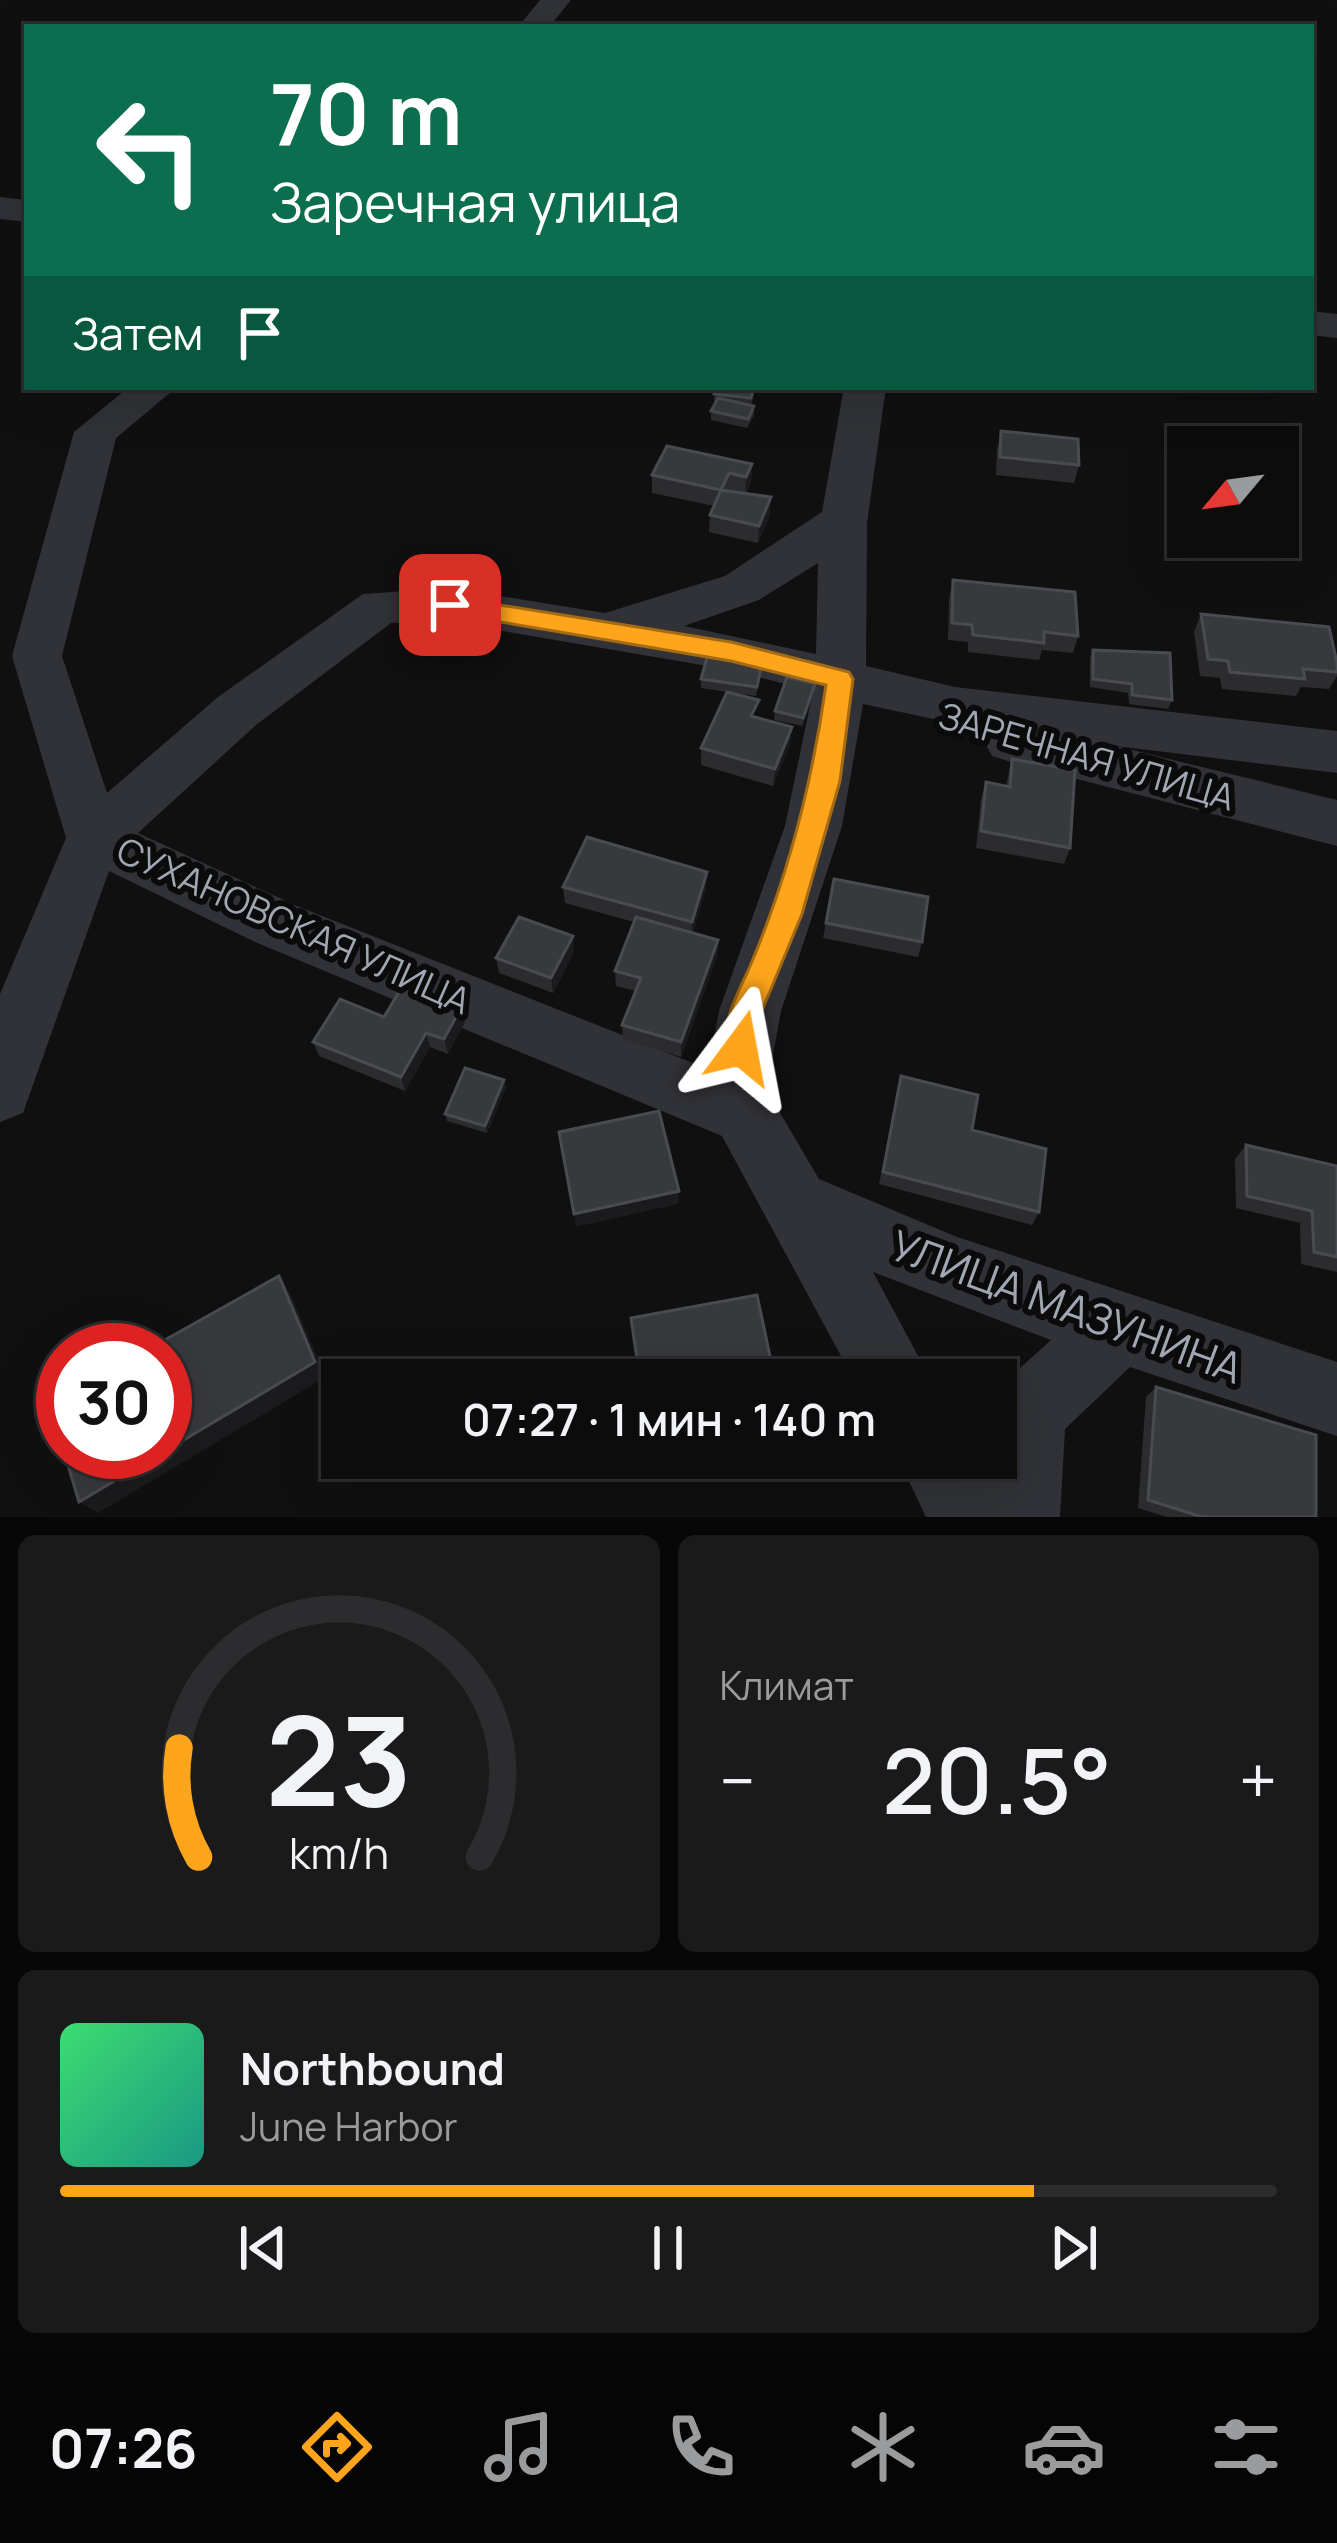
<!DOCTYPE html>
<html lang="ru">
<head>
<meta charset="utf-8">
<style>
	:root { --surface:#0c0c0d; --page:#1a1a1b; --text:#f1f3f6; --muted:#9a9b9d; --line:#2c2c2e; --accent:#fea51b }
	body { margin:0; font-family:Manrope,sans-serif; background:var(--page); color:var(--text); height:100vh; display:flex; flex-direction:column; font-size:45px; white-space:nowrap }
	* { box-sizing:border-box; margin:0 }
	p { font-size:39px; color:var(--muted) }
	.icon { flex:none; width:66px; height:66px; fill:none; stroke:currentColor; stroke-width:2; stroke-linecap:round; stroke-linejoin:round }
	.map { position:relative; height:1517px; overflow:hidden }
	.details { display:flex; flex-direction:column; gap:18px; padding:18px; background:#070707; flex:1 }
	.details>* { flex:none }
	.top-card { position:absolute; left:24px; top:24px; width:1290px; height:366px; border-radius:0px; box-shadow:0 12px 48px #0002,0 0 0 3px var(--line); background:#0b6e4f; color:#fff; overflow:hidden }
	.needle { width:78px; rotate:241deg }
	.tools { position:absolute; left:1167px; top:426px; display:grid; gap:24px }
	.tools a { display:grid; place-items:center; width:132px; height:132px; border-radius:0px; background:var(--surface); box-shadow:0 12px 48px #0002,0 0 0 3px var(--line); font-size:60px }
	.speed { position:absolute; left:36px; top:1323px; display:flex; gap:24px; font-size:60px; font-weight:700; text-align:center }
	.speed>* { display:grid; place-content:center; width:156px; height:156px; border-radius:50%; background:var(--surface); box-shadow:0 12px 48px #0002,0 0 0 3px var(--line); line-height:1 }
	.speed .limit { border:18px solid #d22; background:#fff; color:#111 }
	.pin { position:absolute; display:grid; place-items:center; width:102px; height:102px; color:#fff; margin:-51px; border-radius:24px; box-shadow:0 6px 18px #0006 }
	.me { position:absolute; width:132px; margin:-66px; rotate:13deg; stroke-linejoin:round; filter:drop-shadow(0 0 9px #0008) }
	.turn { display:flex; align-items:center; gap:42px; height:252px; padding:0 48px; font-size:54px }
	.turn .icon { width:156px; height:156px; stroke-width:2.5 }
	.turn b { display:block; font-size:84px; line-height:102px }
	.then { display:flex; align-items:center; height:114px; padding:0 48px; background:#0003; gap:24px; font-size:45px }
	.big { font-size:90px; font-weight:600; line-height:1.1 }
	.details .card { flex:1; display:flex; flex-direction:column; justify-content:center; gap:18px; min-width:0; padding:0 42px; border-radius:18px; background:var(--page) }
	.details .dial { align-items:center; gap:0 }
	.dial svg { height:312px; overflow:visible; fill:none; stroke:var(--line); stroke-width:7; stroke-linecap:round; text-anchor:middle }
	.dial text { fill:var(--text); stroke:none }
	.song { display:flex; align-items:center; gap:36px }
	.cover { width:144px; height:144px; border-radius:18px; background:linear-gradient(135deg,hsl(140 70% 55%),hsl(170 70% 35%)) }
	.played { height:12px; border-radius:6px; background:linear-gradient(90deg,var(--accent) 80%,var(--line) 80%) }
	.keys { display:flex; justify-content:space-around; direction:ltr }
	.heat { display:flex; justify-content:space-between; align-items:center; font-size:66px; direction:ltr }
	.details .tiles { flex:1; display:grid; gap:18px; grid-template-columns:1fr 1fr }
	.card:last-child { grid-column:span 2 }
	.trip { position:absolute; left:321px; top:1359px; width:696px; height:120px; border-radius:0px; background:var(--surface); box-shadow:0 12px 48px #0002,0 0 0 3px var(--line); font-weight:600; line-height:120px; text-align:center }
	.tabs { display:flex; height:192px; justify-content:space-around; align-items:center; background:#050505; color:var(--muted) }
	.tabs .icon { width:84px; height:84px }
	.tabs .active { color:var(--accent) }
	.tabs b { font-size:54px; color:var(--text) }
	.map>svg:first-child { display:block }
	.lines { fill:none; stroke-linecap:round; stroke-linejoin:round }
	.minor { fill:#313237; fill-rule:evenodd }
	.wall { fill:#2c2c2f }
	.shaded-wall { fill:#1b1b1d }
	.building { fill:#38393d; stroke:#484b50; stroke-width:3 }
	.route { fill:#fea51b; stroke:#a56b12; stroke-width:3 }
	.labels { text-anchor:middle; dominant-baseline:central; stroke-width:12; stroke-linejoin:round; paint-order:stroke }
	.street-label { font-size:36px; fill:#a0a7b3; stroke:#0b0b0c }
	.near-street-label { font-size:42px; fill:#a0a7b3; stroke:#0b0b0c }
</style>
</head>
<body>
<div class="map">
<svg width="1337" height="1517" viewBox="0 0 1337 1517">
	<rect width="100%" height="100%" fill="#101011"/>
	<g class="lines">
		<g class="minor">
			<polygon points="540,0 571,0 549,27 518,27"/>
			<polygon points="0,197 27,200 27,222 0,219"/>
			<polygon points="1311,311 1337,314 1337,338 1311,335"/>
			<path d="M129,387H177L116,438L62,656L107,793L218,697L363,594L450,588L605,613L725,576L822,512L844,387H886L867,523L866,666L955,687L1337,731V773L1116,746L1337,800V846L1011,762L992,756L984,741L990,731L863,704L842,826L781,1011L772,1060L776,1106L819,1179L957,1237L1337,1362V1436L1130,1367L1065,1429L1060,1517H926L898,1458H978L986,1471L987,1458H996C996,1384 997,1389 1051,1340L873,1272L931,1380H854L722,1136L255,942L109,871L23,1113L0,1122V994L66,838L12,656L74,432ZM818,563L816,654L684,626L759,600ZM450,622L731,670L813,691L785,826L719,1011L708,1069L297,906L138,833L256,725L391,623Z"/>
		</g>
	</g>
	<g class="wall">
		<polygon points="784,387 813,387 813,392 784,391"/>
		<polygon points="754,393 751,406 754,406 754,415 747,428 711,420 711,411 716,403 714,402 714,394"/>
		<polygon points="1001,431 1079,465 1074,483 996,475 997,449"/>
		<polygon points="752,464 751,481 746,494 770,515 758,543 709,532 710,515 714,506 652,493 652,475"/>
		<polygon points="1278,466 1294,493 1286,511 1278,510"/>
		<polygon points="953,580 1078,636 1073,653 1042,650 1039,660 968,652 968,642 948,640 949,598"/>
		<polygon points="1201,614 1337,663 1337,676 1329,689 1301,687 1296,696 1222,689 1220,678 1200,676 1194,632"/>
		<polygon points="1093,650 1172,700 1168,709 1129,704 1128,693 1090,687 1090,658"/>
		<polygon points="763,658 756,696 728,692 757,718 792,727 790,744 773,786 701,765 701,748 727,692 701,688 701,679"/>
		<polygon points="814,693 802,726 774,720 775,711"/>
		<polygon points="1012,759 1070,848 1064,864 976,848 981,799 986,782 1006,786"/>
		<polygon points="834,879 922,942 918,957 823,938"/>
		<polygon points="563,887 706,888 693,933 718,940 717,956 681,1057 623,1039 622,1025 636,991 616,986 615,971 634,922 565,903"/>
		<polygon points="574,952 553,993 499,973 496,958"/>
		<polygon points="461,1008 465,1022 448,1054 430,1047 405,1091 319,1056 313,1042 384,1017"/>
		<polygon points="901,1076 1039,1212 1032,1225 879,1184"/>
		<polygon points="504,1080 506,1087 487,1133 447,1121 445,1114"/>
		<polygon points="1246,1145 1337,1166 1337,1272 1301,1264 1300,1223 1236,1208 1235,1159"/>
		<polygon points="1156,1387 1316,1517 1167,1517 1138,1508 1146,1397"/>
		<polygon points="651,1458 740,1458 654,1475"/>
	</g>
	<g class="shaded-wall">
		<polygon points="752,464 751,481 745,494 746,477"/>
		<polygon points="771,497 770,515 758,543 759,526"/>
		<polygon points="792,727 790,744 773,786 775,769"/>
		<polygon points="707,872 706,888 692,938 692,922"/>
		<polygon points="573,936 574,952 553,993 551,978"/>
		<polygon points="718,940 717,956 681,1057 681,1042"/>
		<polygon points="461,1008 465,1022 448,1054 444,1039"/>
		<polygon points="426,1033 430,1047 405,1091 401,1077"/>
		<polygon points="504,1080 506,1087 487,1133 485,1126"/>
		<polygon points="679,1191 678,1204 576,1227 574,1214"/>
		<polygon points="279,1276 290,1293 326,1377 98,1513 79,1502 165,1452"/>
	</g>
	<g class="building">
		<polygon points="716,387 754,387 751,398 714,394"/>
		<polygon points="718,398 754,406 748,419 711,411"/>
		<polygon points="1001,431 1078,439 1079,465 1000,457"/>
		<polygon points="667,446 752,464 746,477 729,473 721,490 652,475"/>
		<polygon points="1278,466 1290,467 1294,493 1278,492"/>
		<polygon points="721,490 771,497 759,526 710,515"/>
		<polygon points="953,580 1075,592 1078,636 1044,632 1044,643 973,635 972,625 952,623"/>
		<polygon points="1201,614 1329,627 1337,663 1337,672 1303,669 1305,679 1230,672 1228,661 1208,659"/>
		<polygon points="709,650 763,658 757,687 701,679"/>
		<polygon points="1093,650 1170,653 1172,700 1132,695 1132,684 1093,679"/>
		<polygon points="787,677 815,684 803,718 775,711"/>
		<polygon points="727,692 759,700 751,716 792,727 775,769 701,748"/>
		<polygon points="1012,759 1075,770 1070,848 981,831 986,782 1010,787"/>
		<polygon points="587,837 707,872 692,922 563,887"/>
		<polygon points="834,879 928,897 922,942 826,923"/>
		<polygon points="519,917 573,936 551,978 496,958"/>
		<polygon points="636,917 718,940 681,1042 622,1025 641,978 615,971"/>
		<polygon points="403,985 461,1008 444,1039 426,1033 401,1077 313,1042 340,999 384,1017"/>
		<polygon points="465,1068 504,1080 485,1126 445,1114"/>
		<polygon points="901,1076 978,1095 972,1130 1046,1149 1039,1212 883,1172"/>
		<polygon points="659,1111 679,1191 574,1214 559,1132"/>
		<polygon points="1246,1145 1337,1166 1337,1257 1314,1252 1312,1211 1247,1196"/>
		<polygon points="279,1276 315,1362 165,1451 165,1350 147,1350"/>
		<polygon points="757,1295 775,1380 640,1380 631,1318"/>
		<polygon points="1156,1387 1316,1435 1316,1517 1202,1517 1148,1500"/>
		<polygon points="63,1397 63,1448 50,1404"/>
		<polygon points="64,1452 163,1452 79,1502"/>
		<polygon points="652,1458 697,1458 653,1466"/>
	</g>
	<path class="route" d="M450,597L731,642L849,672L853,679L840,781L802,914L761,1013L752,1059L741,1063L730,1059C717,1030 736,997 748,971C788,878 812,784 826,685L731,661L442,612V599Z"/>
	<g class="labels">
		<g class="street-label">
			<text transform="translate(1087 756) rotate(16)">ЗАРЕЧНАЯ УЛИЦА</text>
			<text transform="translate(294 925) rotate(24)">СУХАНОВСКАЯ УЛИЦА</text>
		</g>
		<g class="near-street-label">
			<text transform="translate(1067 1306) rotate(20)">УЛИЦА МАЗУНИНА</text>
		</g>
	</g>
</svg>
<div class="tools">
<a><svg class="needle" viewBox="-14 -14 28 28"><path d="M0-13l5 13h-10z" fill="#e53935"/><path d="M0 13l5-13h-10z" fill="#9a9b9d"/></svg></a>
</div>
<div class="speed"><div class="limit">30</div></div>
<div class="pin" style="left:450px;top:605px;background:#d93025"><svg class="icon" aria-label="arrive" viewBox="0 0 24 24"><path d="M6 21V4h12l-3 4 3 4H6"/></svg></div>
<svg class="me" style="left:741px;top:1048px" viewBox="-20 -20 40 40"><path d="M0-17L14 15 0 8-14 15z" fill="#fea51b" stroke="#fff" stroke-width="4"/></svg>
<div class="trip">07:27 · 1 мин · 140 m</div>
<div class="top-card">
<div class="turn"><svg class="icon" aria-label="left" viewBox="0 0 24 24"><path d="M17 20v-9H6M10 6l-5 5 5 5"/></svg><div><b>70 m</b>Заречная улица</div></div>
<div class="then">Затем<svg class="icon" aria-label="arrive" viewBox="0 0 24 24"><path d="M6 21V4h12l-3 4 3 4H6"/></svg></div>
</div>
</div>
<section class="details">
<div class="tiles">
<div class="card dial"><svg viewBox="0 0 100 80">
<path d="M14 69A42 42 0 1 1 86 69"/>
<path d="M14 69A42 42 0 0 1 9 41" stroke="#fea51b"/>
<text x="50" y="56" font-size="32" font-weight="700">23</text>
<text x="50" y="72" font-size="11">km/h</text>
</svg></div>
<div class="card"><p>Климат</p>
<div class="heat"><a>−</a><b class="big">20.5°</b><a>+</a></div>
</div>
<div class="card">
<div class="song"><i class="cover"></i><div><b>Northbound</b><p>June Harbor</p></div></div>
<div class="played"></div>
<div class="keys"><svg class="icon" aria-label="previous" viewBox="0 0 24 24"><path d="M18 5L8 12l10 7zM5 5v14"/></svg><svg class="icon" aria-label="pause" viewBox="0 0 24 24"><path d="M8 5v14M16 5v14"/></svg><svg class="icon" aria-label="next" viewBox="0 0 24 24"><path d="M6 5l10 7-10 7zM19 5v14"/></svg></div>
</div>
</div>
</section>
<nav class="tabs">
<b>07:26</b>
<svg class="icon active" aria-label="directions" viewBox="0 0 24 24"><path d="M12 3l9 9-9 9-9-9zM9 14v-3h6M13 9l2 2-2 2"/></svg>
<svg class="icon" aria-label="music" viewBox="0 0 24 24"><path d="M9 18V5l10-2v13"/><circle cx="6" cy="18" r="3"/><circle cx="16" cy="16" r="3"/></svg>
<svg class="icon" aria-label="phone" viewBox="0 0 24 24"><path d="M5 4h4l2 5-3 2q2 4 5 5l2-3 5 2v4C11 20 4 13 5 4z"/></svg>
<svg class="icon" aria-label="climate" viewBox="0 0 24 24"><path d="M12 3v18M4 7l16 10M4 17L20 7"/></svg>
<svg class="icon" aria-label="car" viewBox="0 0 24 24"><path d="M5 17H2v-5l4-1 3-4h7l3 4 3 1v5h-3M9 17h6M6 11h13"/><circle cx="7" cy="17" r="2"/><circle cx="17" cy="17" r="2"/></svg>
<svg class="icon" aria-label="filters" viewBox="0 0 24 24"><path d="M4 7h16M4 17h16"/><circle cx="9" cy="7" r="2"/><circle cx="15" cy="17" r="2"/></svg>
</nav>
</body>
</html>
